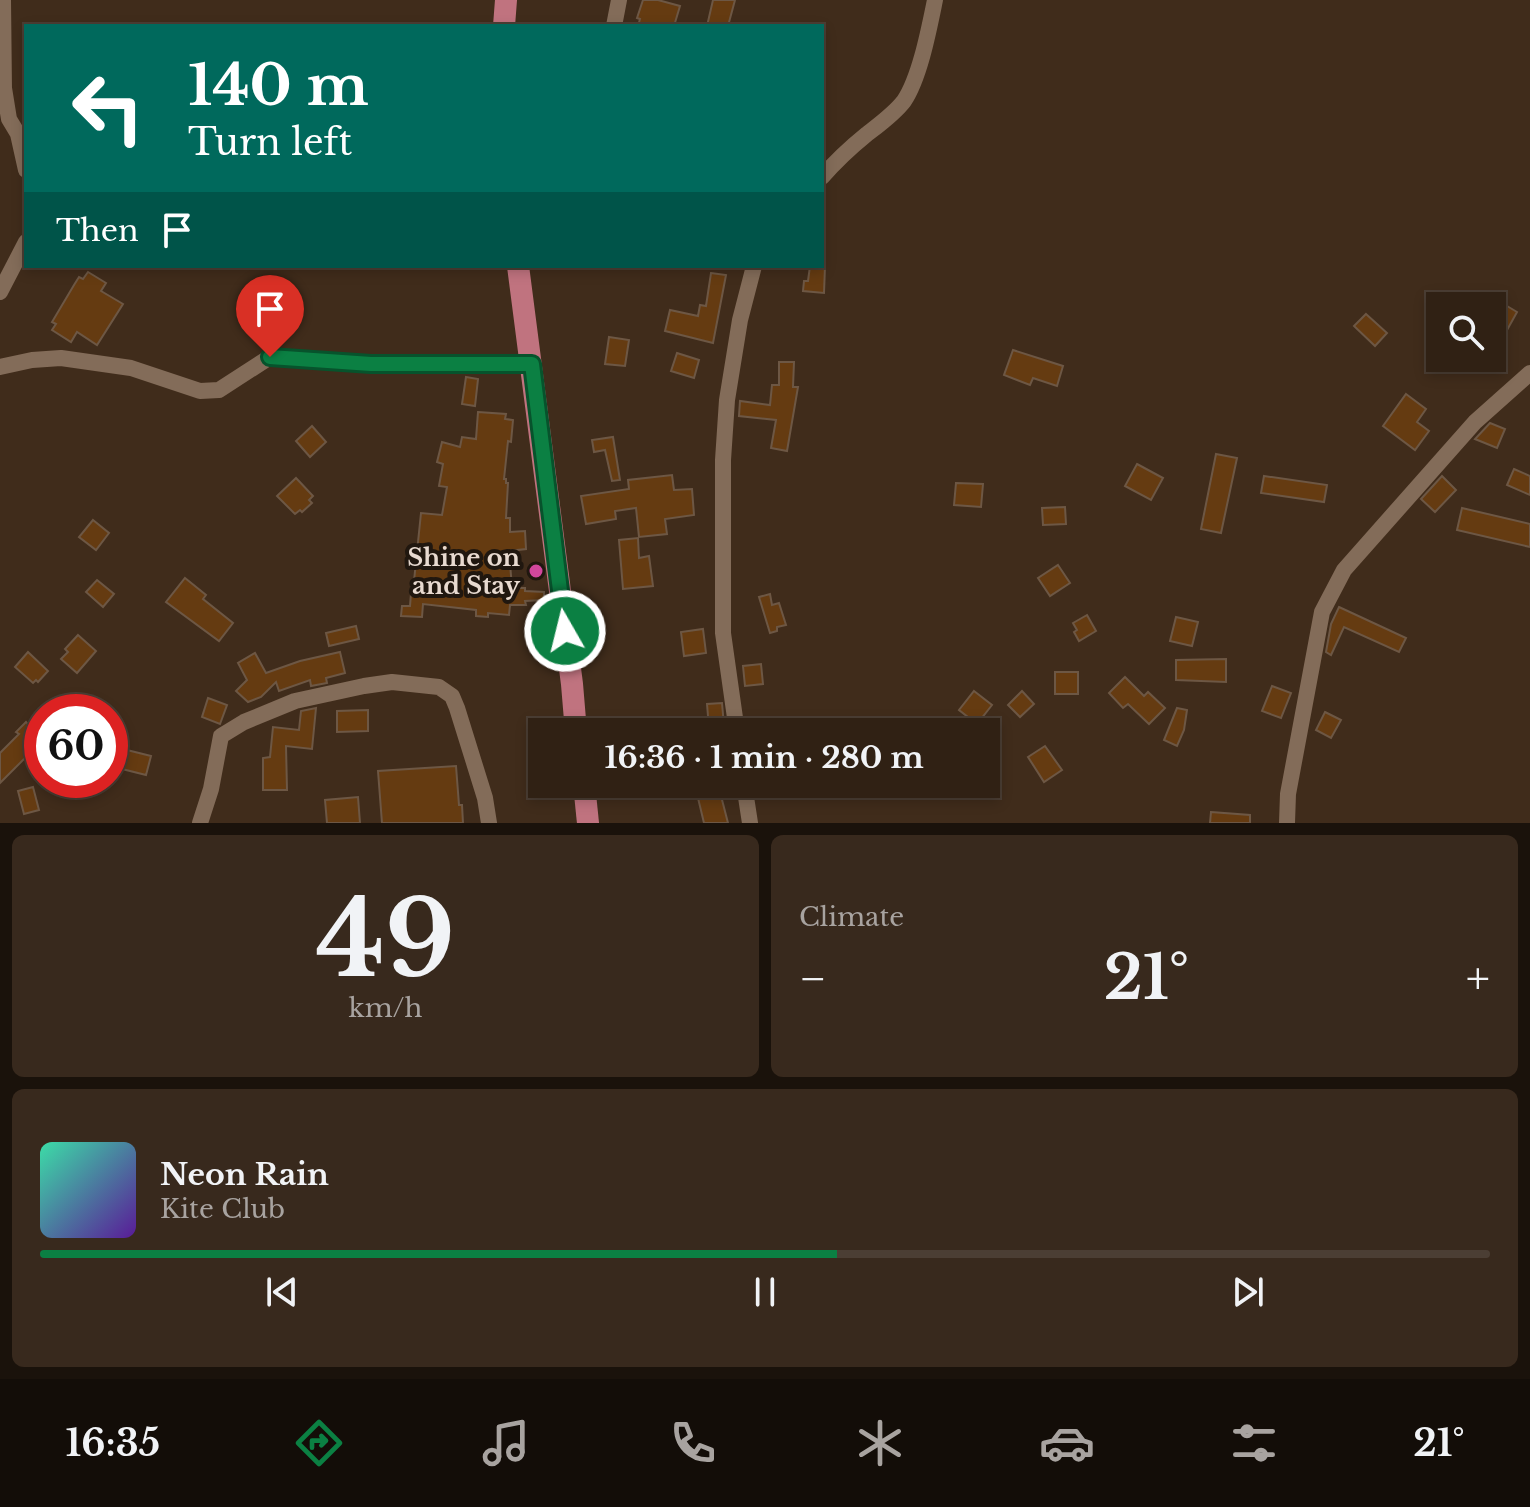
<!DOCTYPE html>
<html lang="en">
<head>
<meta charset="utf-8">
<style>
	:root { --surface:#302114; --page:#38291d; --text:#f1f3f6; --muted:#a8a3a0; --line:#4b3e34; --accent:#0b8043 }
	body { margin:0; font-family:"Libre Baskerville",serif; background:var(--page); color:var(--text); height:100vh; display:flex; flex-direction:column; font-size:30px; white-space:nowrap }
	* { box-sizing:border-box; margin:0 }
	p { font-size:26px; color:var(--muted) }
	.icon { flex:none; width:44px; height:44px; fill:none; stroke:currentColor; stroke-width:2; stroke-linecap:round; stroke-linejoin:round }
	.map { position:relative; height:823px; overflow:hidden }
	.sheet { display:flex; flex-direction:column; gap:12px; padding:12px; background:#1a120b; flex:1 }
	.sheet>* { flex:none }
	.top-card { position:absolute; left:24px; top:24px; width:800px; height:244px; border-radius:0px; box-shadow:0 4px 12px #0003,0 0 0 2px var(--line); background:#00695c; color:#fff; overflow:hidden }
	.buttons { position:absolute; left:1426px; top:292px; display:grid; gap:16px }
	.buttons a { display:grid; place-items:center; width:80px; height:80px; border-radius:0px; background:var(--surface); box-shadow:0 4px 12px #0003,0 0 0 2px var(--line); font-size:40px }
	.speed { position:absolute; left:24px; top:694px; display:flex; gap:16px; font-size:40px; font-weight:700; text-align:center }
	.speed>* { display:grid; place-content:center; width:104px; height:104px; border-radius:50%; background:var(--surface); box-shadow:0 4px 12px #0003,0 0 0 2px var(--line); line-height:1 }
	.speed .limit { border:12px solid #d22; background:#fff; color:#111 }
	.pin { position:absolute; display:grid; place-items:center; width:68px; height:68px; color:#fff; margin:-82px -34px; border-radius:50% 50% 50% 0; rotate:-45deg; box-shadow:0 0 8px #0007 }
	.pin .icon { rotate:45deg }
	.me { position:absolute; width:88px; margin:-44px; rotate:352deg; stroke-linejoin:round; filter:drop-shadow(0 0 6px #0008) }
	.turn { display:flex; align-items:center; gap:28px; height:168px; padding:0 32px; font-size:36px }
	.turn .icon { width:104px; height:104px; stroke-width:2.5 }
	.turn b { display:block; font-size:56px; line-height:68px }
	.then { display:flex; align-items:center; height:76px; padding:0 32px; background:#0003; gap:16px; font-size:30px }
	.big { font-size:60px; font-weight:800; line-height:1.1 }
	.sheet .widget { flex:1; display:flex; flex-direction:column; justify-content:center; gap:12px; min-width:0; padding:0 28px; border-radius:12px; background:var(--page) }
	.sheet .dial { align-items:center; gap:0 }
	.dial b { font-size:104px; line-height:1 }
	.song { display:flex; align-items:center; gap:24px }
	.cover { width:96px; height:96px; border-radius:12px; background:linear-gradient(135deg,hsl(160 70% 55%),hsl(270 70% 35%)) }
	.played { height:8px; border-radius:4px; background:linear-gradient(90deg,var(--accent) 55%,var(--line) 55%) }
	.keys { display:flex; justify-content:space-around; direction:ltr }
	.heat { display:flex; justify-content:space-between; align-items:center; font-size:44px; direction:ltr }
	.sheet .tiles { flex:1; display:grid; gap:12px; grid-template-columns:1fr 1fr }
	.widget:last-child { grid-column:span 2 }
	.trip { position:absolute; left:528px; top:718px; width:472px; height:80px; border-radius:0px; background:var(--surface); box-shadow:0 4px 12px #0003,0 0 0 2px var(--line); font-weight:800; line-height:80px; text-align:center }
	.tab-bar { display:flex; height:128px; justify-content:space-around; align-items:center; background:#130d08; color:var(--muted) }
	.tab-bar .icon { width:56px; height:56px }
	.tab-bar .selected { color:var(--accent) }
	.tab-bar b { font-size:36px; color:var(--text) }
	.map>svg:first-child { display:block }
	.building { fill:#653b11; stroke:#6d5744; stroke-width:2 }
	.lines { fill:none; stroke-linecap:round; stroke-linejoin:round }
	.minor { stroke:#836c59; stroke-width:16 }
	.primary { stroke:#c0737f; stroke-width:22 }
	.route-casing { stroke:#07532c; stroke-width:20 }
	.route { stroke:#0b8043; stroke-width:14 }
	.hotel-dot { fill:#d1479c; stroke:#20170f; stroke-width:3 }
	.labels { text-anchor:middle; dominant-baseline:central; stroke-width:8; stroke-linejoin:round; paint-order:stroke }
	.poi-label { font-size:24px; font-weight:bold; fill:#e8dad0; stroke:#20170f; text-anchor:end }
</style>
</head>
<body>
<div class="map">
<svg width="1530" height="823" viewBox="0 0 1530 823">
	<rect width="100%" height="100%" fill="#402c1b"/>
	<g class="building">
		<polygon points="643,0 658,0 680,6 674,26 638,26 640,19 637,18"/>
		<polygon points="713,0 735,0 728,26 707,26"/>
		<polygon points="810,266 825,266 824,293 803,291 804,281 808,281"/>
		<polygon points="88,272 106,283 101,291 123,304 97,345 77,332 71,342 52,330 56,324 52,322 74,285 79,277 83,279"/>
		<polygon points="711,273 726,275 713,343 665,331 670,310 698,316 700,305 706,306"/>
		<polygon points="1492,297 1517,312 1506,332 1492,324"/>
		<polygon points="1366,314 1387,333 1375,346 1354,326"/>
		<polygon points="609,337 629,340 625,366 605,364"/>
		<polygon points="1013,350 1063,366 1057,386 1033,378 1030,385 1004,375"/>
		<polygon points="677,353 699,360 694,378 671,371"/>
		<polygon points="779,362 794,362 793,387 798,387 787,451 771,448 776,420 739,416 740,401 770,405 772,385 779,385"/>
		<polygon points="466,377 478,379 475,406 462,404"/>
		<polygon points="1406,394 1426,409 1417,422 1429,431 1415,450 1383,426"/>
		<polygon points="478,412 506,414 505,419 513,420 511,442 508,441 504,479 506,479 506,483 508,483 506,518 510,518 510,532 525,531 526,549 509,551 512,588 525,588 525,591 544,592 544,600 525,601 526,605 510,605 509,615 488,613 488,617 476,616 476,610 423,604 422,617 401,616 402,606 410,606 412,581 414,581 421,513 442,515 447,487 439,486 443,464 437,462 442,442 460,447 462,437 476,439"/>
		<polygon points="1490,423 1505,429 1497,448 1475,439"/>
		<polygon points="312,426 326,442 310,457 296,441"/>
		<polygon points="613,437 620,480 612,481 605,450 594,452 592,440"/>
		<polygon points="1216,454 1237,458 1221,533 1201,529"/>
		<polygon points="1137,464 1163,478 1151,500 1125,486"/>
		<polygon points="1514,469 1530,476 1530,495 1507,485"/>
		<polygon points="672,475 674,490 692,489 694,515 665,519 667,534 639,537 636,508 615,511 616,519 586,524 581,496 629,489 628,480"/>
		<polygon points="1264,476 1327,485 1324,502 1261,493"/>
		<polygon points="1442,476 1456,490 1435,512 1421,499"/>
		<polygon points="296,478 313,496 309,500 312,503 302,512 300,510 295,514 277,496"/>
		<polygon points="956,483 983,484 981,507 954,505"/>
		<polygon points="1065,507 1066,524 1043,525 1042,508"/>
		<polygon points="1462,508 1530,524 1530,547 1457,530"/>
		<polygon points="93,520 109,533 96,550 79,537"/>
		<polygon points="638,538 639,558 649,556 653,586 623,589 619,540"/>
		<polygon points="1058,565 1070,583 1050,596 1038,578"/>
		<polygon points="185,578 206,595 203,599 233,623 219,641 166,602"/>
		<polygon points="97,580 114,594 103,607 86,592"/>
		<polygon points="770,594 772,605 779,603 786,625 777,627 777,631 770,633 759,597"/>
		<polygon points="1339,607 1406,638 1399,652 1344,627 1331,655 1326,652 1331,624"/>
		<polygon points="1087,615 1096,631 1079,641 1074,632 1077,630 1073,623"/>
		<polygon points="1176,617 1198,622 1192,646 1170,641"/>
		<polygon points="356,626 359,639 329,646 326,633"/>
		<polygon points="703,629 706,653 684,656 681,632"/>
		<polygon points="78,635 96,651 77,673 61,659 68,652 65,649"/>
		<polygon points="28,652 48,671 38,682 36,680 33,683 15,667"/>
		<polygon points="340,652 345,673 326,678 327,683 311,686 310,680 279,691 276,682 261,697 248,702 236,691 247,680 238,663 255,653 266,673 300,661"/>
		<polygon points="1226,659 1226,682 1176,680 1176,660"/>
		<polygon points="761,664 763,684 745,686 743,666"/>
		<rect x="1055" y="672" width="23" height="22"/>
		<polygon points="1125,677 1144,696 1148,692 1165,708 1149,724 1128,704 1123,708 1109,693"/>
		<polygon points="1272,686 1291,693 1281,718 1262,711"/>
		<polygon points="974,691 992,705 977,724 959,710"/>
		<polygon points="1022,691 1034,704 1020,717 1008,705"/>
		<polygon points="208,698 227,705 220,724 202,717"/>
		<polygon points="722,703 724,726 709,728 707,704"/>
		<polygon points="316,708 312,749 286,746 287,790 263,790 263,758 270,757 273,727 299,730 301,711"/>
		<polygon points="1177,708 1187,710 1184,730 1177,746 1164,740"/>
		<polygon points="368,710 368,731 337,732 337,711"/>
		<polygon points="1325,712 1341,720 1331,738 1316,730"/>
		<polygon points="26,722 42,739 42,759 33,750 0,783 0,753 19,734 16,732"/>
		<polygon points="1045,746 1062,770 1044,782 1028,757"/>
		<polygon points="127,750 151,756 146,775 122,769"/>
		<polygon points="456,766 459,805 462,805 463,823 382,823 378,771"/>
		<polygon points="33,787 39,810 24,814 18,791"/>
		<polygon points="720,792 728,823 704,823 698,798"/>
		<polygon points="358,797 360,823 327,823 325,800"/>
		<polygon points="1211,812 1250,815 1250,823 1210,823"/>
	</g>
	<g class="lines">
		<g class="minor">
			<polyline points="3,0 4,88 9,119 18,134 26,170"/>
			<polyline points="614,26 619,0"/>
			<path d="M822,177C835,162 851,147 867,134C880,124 894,114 904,101C920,77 929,29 935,0"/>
			<polyline points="0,292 26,242"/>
			<polyline points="0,367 32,360 61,358 131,368 200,391 219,390 270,357 371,364 532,364"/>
			<polyline points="737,732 723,633 723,460 727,400 740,320 754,266"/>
			<polyline points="744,784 750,823"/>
			<polyline points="200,823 211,789 221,736 244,722 295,701 364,686 392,682 439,687 452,696 457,708 485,798 489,823"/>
			<polyline points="1287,823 1288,794 1322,612 1344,570 1475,422 1530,373"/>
		</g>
		<g class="primary">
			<polyline points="504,26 506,0"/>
			<polyline points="518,266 572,684 576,732"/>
			<polyline points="584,784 588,823"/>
		</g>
	</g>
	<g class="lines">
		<g class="route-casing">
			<polyline id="route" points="270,357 371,364 532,364 565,631"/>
		</g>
		<use href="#route" class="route"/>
	</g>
	<circle class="hotel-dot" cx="536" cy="571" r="8"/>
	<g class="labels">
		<g class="poi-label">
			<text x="520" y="557">Shine on<tspan x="520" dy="28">and Stay</tspan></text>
		</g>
	</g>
</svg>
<div class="buttons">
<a><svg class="icon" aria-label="search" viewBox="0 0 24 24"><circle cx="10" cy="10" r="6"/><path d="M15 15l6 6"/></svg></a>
</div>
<div class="speed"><div class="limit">60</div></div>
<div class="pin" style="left:270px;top:357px;background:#d93025"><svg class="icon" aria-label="arrive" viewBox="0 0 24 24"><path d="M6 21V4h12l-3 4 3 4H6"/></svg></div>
<svg class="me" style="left:565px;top:631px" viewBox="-20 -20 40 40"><circle r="17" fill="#0b8043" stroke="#fff" stroke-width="3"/><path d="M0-11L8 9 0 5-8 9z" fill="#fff"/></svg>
<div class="trip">16:36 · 1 min · 280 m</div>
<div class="top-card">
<div class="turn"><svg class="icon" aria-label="left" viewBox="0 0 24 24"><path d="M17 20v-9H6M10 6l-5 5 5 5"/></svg><div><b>140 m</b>Turn left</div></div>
<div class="then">Then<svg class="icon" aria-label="arrive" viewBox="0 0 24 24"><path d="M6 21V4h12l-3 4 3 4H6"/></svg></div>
</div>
</div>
<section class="sheet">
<div class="tiles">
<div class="widget dial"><b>49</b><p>km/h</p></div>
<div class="widget"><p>Climate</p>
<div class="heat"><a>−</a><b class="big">21°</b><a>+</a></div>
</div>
<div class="widget">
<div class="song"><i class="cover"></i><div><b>Neon Rain</b><p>Kite Club</p></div></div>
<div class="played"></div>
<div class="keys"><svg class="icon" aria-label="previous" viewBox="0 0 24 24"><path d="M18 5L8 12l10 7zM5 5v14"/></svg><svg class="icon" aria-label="pause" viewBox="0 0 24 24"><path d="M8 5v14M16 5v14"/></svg><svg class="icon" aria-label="next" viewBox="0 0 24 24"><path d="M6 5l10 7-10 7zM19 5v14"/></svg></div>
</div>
</div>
</section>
<nav class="tab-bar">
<b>16:35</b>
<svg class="icon selected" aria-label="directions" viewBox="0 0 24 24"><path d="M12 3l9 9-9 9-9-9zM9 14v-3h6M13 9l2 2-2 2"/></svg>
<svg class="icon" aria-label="music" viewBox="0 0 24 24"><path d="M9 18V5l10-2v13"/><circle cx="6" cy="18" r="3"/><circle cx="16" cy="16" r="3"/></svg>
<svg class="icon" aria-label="phone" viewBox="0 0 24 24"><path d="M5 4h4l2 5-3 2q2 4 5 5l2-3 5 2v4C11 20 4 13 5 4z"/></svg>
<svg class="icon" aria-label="climate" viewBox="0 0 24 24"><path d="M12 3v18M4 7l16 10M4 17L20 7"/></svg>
<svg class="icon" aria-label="car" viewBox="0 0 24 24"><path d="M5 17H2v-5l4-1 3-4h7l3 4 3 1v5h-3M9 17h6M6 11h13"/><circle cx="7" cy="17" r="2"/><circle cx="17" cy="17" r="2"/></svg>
<svg class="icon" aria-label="filters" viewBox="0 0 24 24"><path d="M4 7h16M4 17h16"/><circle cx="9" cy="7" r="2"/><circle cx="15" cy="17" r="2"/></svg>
<b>21°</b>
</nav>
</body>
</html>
